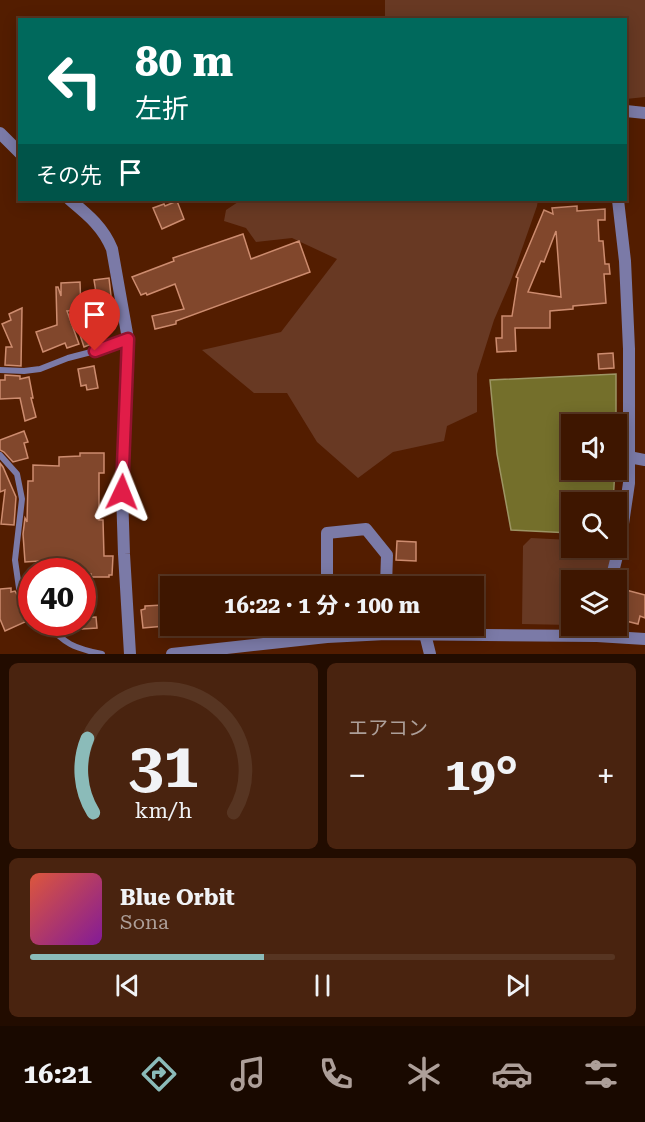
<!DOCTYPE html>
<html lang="ja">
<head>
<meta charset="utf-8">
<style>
	:root { --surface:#3e1600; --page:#49230f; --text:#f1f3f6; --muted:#ad9f99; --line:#573522; --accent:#8bbbb9 }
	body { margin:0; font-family:"Roboto Serif","Noto Sans JP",serif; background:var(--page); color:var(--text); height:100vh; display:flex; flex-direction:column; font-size:22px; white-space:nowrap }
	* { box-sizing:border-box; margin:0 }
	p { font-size:20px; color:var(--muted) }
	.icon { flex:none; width:33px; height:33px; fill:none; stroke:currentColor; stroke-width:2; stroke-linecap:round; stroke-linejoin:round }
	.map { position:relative; height:654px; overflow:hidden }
	.sheet { display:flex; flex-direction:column; gap:9px; padding:9px; background:#220c00; flex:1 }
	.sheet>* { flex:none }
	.hud { position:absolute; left:18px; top:18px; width:609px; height:183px; border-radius:0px; box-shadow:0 3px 15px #0003,0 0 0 2px var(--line); background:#00695c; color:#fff; overflow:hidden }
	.tools { position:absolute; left:561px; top:414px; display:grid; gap:12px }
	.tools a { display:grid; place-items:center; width:66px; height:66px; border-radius:0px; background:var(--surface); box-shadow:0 3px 15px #0003,0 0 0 2px var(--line); font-size:30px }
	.speed { position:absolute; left:18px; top:558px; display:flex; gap:12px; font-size:30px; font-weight:700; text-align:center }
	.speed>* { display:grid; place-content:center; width:78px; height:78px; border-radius:50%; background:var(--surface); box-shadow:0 3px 15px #0003,0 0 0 2px var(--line); line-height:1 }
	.speed .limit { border:9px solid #d22; background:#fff; color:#111 }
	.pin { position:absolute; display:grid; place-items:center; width:51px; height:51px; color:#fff; margin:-62px -26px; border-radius:50% 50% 50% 0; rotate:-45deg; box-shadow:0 0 6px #0007 }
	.pin .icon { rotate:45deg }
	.me { position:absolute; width:66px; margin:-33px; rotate:2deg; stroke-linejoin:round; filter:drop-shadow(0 0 4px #0008) }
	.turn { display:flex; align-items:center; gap:21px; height:126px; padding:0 18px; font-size:27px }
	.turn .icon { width:78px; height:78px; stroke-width:2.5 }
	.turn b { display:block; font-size:42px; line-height:51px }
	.then { display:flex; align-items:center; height:57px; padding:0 18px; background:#0003; gap:12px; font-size:22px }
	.big { font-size:45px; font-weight:700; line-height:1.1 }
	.sheet .card { flex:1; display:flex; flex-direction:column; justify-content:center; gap:9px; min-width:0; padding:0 21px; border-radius:9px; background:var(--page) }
	.sheet .dial { align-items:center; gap:0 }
	.dial svg { height:156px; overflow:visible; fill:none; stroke:var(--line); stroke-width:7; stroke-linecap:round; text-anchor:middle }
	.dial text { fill:var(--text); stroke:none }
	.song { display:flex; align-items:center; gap:18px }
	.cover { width:72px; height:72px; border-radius:9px; background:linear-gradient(135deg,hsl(10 70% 55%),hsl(290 70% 35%)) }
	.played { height:6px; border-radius:3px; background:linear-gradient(90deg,var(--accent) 40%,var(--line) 40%) }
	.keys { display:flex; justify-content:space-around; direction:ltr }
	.heat { display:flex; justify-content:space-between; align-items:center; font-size:33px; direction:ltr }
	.sheet .tiles { flex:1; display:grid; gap:9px; grid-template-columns:1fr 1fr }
	.card:last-child { grid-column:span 2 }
	.trip { position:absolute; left:160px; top:576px; width:324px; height:60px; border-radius:0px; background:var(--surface); box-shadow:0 3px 15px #0003,0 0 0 2px var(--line); font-weight:700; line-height:60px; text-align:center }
	.tab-bar { display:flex; height:96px; justify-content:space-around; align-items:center; background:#190900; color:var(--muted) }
	.tab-bar .icon { width:42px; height:42px }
	.tab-bar .active { color:var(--accent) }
	.tab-bar b { font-size:27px; color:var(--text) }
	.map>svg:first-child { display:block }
	.green { fill:#683923 }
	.water { fill:#746f2b; stroke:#9d9564; stroke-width:1.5 }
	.building { fill:#81472c; stroke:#cd8c6f; stroke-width:1.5; fill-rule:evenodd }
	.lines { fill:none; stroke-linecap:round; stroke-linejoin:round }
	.service { stroke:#7b7aa7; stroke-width:6 }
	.minor { stroke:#7b7aa7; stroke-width:12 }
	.tertiary { stroke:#7b7aa7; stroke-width:12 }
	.route-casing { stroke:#92132f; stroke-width:15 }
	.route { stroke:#e11d48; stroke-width:10 }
</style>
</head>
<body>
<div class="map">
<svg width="645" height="654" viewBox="0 0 645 654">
	<rect width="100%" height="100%" fill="#531d00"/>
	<g class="green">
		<polygon points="385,0 645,0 645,97 626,99 626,20 384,19 385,16"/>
		<polygon points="241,200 538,200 537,206 510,283 494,320 477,374 477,412 447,426 444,441 393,452 358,478 317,442 287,393 254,393 202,350 281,332 337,259 292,238 256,242 246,228 224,221 226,210"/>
		<polygon points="531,538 571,540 572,548 614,548 606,580 572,580 571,625 522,624 523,546"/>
	</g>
	<polygon class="water" points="616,374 616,424 572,424 572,470 615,470 613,502 572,502 571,533 511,530 497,454 490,380"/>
	<g class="building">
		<polygon points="177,201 184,219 162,229 153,208 164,204 165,206"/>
		<path d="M577,206V211L605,209V220H598L599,241H603L605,264H609L610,274H604L606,303L573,306V309L550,311V328H515L516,351L497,352L496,338H502V316H512L518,278L516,277L544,210L553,214L552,208ZM556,231L561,297L528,292L541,261L544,262Z"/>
		<polygon points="243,234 251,259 299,241 310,272 176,321 176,324 155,329 152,316 184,309 175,284 147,295 146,293 141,295 132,277 174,261 173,258"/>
		<polygon points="109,278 111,296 109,296 114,328 102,330 94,280"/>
		<polygon points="80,282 81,310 67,311 79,344 67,348 65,343 43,352 36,332 57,325 56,287 58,287 61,296 61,283"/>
		<polygon points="22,308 21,366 5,365 6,347 12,347 2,324 11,320 9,314"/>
		<polygon points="95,329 99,341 84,347 80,335"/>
		<polygon points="613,353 614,368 599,369 598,354"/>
		<polygon points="94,366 98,388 87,390 86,385 81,386 78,369"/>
		<polygon points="5,375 20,376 20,379 29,377 33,398 31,398 36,417 25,421 20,398 0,399 0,380 5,380"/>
		<polygon points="24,431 28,442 24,443 28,458 13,462 4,452 0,450 0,440"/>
		<polygon points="80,453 104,453 104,473 99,473 99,520 103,520 104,556 113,556 112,575 109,575 109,577 91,577 91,574 82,574 82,572 54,570 54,560 25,562 23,534 25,518 27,522 28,481 33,481 33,465 59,466 59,457 80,456"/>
		<polygon points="0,463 3,467 16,497 14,525 1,524 5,490 0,492"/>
		<polygon points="397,541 416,542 416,561 396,560"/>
		<polygon points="11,588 11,592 15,591 18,596 19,609 25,622 5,631 0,619 0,589"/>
		<polygon points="626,590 645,595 645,618 640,616 638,624 618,619"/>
		<polygon points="163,605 165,626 143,628 141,610 145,609 145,606"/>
		<polygon points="96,617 97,628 82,629 82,618"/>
	</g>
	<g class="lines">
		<g class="service">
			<polyline points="0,370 24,371 40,369 68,358 95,351 128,339"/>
			<polyline points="0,455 17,474 22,499 15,560 19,588 32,608"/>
			<path d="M45,622C65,644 73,648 102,654"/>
		</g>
		<g class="minor">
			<polyline points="626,111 645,113"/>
			<polyline points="629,457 645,460"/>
			<polyline points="611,580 620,544 629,483 629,349 625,261 618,200"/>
			<polyline points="327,586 327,533 366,529 387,555 386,586"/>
			<polyline points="425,634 430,654"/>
		</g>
		<g class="tertiary">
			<polyline points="0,133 20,153"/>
			<path d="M70,200C88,215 103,227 112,249L128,339L122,492L124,554L130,654"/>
			<polyline points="172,654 327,637 386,634 597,636 645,639"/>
		</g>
	</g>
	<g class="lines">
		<g class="route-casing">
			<polyline id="route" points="95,351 128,339 122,492"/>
		</g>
		<use href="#route" class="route"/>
	</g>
</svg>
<div class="tools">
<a><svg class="icon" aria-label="sound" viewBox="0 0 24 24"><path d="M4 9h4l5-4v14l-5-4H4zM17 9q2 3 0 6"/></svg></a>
<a><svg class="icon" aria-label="search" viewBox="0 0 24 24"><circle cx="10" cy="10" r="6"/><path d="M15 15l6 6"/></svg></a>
<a><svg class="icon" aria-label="layers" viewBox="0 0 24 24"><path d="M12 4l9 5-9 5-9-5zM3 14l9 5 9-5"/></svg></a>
</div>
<div class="speed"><div class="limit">40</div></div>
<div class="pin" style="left:95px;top:351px;background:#d93025"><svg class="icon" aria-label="arrive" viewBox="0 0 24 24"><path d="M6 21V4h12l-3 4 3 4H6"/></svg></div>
<svg class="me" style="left:122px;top:492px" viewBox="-20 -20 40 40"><path d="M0-17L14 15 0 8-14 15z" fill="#e11d48" stroke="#fff" stroke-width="4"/></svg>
<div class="trip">16:22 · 1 分 · 100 m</div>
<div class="hud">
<div class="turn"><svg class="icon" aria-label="left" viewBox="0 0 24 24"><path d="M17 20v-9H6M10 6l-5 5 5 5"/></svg><div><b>80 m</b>左折</div></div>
<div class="then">その先<svg class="icon" aria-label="arrive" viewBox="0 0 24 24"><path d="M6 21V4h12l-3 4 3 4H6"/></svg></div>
</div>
</div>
<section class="sheet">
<div class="tiles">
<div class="card dial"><svg viewBox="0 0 100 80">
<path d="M14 69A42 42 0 1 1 86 69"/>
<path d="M14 69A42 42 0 0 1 11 31" stroke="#8bbbb9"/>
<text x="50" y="56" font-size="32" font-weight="700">31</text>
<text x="50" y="72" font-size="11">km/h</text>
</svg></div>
<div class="card"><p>エアコン</p>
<div class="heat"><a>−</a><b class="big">19°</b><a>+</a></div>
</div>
<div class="card">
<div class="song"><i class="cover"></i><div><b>Blue Orbit</b><p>Sona</p></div></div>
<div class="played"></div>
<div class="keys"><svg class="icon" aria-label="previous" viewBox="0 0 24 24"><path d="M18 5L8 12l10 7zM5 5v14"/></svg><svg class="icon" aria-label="pause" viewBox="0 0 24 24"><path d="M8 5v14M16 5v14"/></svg><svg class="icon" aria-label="next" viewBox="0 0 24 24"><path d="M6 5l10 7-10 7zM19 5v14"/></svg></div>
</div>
</div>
</section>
<nav class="tab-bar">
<b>16:21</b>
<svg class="icon active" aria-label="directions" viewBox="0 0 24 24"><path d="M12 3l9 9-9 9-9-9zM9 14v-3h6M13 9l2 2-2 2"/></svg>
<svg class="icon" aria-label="music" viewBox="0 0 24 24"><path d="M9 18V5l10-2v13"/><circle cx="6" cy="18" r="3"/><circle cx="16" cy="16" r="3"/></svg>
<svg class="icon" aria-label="phone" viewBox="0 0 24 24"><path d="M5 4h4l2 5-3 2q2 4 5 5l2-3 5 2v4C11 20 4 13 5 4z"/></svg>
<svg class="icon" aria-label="climate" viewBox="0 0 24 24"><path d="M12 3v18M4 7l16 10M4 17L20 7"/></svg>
<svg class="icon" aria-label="car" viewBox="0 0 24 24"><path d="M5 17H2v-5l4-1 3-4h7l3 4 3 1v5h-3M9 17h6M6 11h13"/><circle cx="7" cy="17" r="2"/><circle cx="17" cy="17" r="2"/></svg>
<svg class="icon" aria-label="filters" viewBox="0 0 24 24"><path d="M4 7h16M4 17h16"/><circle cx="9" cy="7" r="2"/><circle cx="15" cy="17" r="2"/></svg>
</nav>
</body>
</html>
